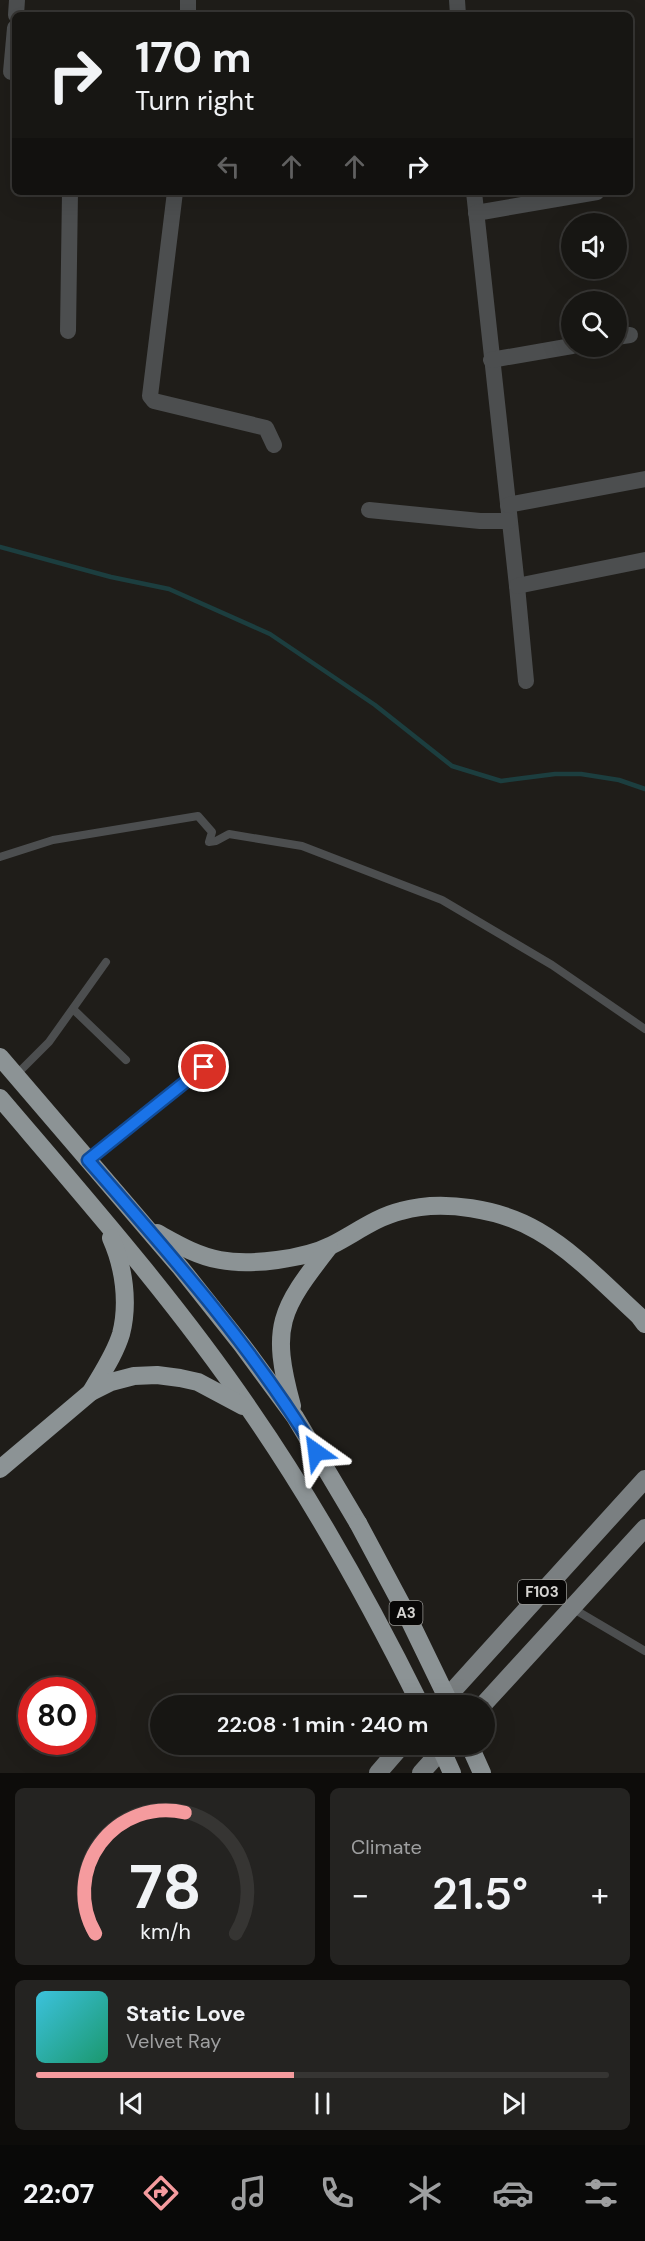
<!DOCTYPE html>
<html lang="en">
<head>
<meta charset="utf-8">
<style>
	:root { --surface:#171613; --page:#242321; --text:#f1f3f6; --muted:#9e9fa0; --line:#363533; --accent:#f59b9e }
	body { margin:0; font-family:"DM Sans",sans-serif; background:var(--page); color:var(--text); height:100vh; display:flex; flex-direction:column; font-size:22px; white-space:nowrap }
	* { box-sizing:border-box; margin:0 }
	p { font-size:20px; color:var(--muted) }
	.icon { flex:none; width:33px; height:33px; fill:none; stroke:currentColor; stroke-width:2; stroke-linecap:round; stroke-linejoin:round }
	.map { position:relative; height:1773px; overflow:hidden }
	.panel { display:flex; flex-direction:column; gap:15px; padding:15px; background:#0d0c0a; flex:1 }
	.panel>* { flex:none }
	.guide { position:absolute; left:12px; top:12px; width:621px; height:183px; border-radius:9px; box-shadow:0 6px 24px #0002,0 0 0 2px var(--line); background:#171613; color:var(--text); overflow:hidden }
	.tools { position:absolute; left:561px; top:213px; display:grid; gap:12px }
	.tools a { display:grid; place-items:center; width:66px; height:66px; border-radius:50%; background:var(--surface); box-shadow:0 6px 24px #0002,0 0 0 2px var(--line); font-size:30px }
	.speed { position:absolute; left:18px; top:1677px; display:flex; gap:12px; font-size:30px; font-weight:700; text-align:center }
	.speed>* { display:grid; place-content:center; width:78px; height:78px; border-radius:50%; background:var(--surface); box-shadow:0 6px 24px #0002,0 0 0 2px var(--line); line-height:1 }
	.speed .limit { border:9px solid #d22; background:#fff; color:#111 }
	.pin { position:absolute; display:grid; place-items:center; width:51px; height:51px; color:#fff; margin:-26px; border:3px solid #fff; border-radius:50%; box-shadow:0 2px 6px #0007 }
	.me { position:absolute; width:66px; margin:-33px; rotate:329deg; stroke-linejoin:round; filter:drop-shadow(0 0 4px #0008) }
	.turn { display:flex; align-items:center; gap:21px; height:126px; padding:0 24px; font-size:27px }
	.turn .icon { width:78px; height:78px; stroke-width:2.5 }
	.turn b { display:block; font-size:42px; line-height:51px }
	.lanes { display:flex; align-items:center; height:57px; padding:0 24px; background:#0003; justify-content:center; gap:30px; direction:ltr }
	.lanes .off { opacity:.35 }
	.big { font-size:45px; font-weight:600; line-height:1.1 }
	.panel .card { flex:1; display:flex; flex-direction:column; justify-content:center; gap:9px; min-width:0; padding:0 21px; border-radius:9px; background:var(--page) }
	.panel .dial { align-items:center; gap:0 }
	.dial svg { height:156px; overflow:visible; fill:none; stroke:var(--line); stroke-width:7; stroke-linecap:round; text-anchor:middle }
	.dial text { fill:var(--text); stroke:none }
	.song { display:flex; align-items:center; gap:18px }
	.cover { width:72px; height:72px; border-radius:9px; background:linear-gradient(135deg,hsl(190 70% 55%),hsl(160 70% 35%)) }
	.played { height:6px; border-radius:3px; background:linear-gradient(90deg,var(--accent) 45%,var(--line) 45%) }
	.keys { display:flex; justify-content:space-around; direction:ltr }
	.heat { display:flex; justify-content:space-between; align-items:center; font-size:33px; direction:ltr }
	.panel .tiles { flex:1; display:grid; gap:15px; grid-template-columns:1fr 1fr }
	.card:last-child { grid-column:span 2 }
	.trip { position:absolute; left:150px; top:1695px; width:345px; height:60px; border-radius:30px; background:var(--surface); box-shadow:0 6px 24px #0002,0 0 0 2px var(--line); font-weight:600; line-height:60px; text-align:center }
	.tab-bar { display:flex; height:96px; justify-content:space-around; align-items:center; background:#090908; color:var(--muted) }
	.tab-bar .icon { width:42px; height:42px }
	.tab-bar .selected { color:var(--accent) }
	.tab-bar b { font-size:27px; color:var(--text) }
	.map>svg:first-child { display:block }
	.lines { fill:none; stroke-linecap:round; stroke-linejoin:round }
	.stream { stroke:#1c3e3f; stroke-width:4.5 }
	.lane { stroke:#4c4e4f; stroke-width:8 }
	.street { stroke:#4c4e4f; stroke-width:16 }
	.primary { stroke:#7a7f81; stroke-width:18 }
	.highway { stroke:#8c9395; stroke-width:18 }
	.highway-bridge { stroke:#8c9395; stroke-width:18 }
	.route-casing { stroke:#114b97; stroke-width:15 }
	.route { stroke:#1a73e8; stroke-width:10 }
	.labels { text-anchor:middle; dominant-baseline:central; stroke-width:4.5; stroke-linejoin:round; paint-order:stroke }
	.shield { fill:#080706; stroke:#979693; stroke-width:1.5 }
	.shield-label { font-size:15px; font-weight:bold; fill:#d4d3d0 }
</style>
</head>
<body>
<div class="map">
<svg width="645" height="1773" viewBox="0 0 645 1773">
	<rect width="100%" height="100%" fill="#1f1d19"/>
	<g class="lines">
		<polyline class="stream" points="0,547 111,577 169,589 270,634 375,705 452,766 501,781 555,774 581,774 619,780 645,789"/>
		<g class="lane">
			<polyline points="0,857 53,840 198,816 212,832 209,842 216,841 229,834 302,846 442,900 552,965 645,1029"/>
			<polyline points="74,1010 126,1060"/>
			<polyline points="16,1075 49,1042 106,962"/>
			<polyline points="88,1159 204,1067"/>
			<polyline points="572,1608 645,1651"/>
		</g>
		<g class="street">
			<polyline points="188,0 188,15"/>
			<polyline points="457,0 458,15"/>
			<polyline points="16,15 17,0"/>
			<polyline points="11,72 15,28"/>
			<polyline points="175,192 150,396 154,401 266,428 274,445"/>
			<polyline points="474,192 517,586 526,681"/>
			<polyline points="476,213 597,192"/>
			<polyline points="68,331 70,192"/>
			<polyline points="616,337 630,335"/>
			<polyline points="491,360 572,346"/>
			<polyline points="508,505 645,479"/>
			<polyline points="369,510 480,521 509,521"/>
			<polyline points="517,586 645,560"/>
		</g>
		<g class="primary">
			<polyline points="439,1706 645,1479"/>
			<polyline points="482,1706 645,1528"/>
			<polyline points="378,1773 403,1744"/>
			<polyline points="421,1773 447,1744"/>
		</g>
		<g class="highway">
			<polyline points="0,1057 180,1267 242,1345 295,1417 358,1523"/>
			<path d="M0,1098C86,1199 175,1300 250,1410C315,1504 370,1603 421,1706"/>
			<path d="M157,1233C177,1244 197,1256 220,1260C251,1266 304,1259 332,1245C354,1234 376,1217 401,1211C443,1199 501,1209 538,1231C576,1253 607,1287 639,1316L645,1324"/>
			<path d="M91,1392C102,1373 115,1354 121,1334C129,1303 124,1267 111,1238"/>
			<path d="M292,1406C270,1326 280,1310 329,1247"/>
			<polyline points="0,1469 91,1392 111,1382 134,1376 157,1375 180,1378 198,1382 243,1406"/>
			<polyline points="469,1744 482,1773"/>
		</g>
		<g class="highway-bridge">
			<polyline points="358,1523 404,1609 451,1706"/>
			<polyline points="439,1744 452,1773"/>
		</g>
	</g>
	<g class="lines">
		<g class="route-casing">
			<path id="route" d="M204,1067L88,1160C169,1253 252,1346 316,1452"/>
		</g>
		<use href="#route" class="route"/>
	</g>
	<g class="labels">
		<g class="shield">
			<rect x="518" y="1580" width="48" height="24" rx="4.5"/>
			<rect x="389.5" y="1601" width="33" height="24" rx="4.5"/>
		</g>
		<g class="shield-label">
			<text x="542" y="1592">F103</text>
			<text x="406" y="1613">A3</text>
		</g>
	</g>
</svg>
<div class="tools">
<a><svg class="icon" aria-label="sound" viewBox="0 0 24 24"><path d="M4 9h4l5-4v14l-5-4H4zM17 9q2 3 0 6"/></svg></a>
<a><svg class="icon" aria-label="search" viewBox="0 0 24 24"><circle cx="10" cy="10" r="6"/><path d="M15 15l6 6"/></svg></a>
</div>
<div class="speed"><div class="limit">80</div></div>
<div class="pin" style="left:204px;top:1067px;background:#d93025"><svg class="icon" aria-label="arrive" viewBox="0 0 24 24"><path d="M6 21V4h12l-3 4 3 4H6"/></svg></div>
<svg class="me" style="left:316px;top:1452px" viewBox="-20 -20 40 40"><path d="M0-17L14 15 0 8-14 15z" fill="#1a73e8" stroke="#fff" stroke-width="4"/></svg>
<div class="trip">22:08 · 1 min · 240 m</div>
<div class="guide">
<div class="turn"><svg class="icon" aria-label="right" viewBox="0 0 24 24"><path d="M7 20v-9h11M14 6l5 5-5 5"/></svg><div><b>170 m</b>Turn right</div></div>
<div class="lanes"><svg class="icon off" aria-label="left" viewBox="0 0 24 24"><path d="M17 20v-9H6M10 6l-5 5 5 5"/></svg><svg class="icon off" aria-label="ahead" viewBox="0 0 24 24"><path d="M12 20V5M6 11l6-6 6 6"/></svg><svg class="icon off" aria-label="ahead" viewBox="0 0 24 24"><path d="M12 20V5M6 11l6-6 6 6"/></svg><svg class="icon" aria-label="right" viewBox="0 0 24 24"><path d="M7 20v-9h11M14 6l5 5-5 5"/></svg></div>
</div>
</div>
<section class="panel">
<div class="tiles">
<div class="card dial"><svg viewBox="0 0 100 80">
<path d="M14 69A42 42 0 1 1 86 69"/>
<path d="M14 69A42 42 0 0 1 60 7" stroke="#f59b9e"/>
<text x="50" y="56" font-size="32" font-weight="700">78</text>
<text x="50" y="72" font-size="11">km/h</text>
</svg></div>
<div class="card"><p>Climate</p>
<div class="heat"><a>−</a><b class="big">21.5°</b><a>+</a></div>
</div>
<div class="card">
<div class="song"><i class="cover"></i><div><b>Static Love</b><p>Velvet Ray</p></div></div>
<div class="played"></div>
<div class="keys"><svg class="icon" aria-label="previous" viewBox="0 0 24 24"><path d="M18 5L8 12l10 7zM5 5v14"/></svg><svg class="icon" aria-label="pause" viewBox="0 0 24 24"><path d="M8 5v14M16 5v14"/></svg><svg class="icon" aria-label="next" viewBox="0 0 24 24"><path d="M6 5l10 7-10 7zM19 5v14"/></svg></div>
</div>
</div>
</section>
<nav class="tab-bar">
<b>22:07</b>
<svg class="icon selected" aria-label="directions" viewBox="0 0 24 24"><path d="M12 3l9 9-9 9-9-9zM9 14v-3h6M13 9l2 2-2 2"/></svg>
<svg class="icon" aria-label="music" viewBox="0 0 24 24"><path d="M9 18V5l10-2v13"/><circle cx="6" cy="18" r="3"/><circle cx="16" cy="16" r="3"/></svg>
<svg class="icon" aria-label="phone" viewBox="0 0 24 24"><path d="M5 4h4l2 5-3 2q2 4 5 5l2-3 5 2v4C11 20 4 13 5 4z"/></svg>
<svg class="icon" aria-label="climate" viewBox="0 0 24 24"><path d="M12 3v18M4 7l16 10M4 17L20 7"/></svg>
<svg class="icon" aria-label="car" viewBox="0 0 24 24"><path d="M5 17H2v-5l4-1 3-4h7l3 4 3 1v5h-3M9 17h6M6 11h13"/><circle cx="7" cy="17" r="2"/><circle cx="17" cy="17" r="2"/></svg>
<svg class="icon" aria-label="filters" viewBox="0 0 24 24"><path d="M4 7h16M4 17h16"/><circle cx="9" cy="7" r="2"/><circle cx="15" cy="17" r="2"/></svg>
</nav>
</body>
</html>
